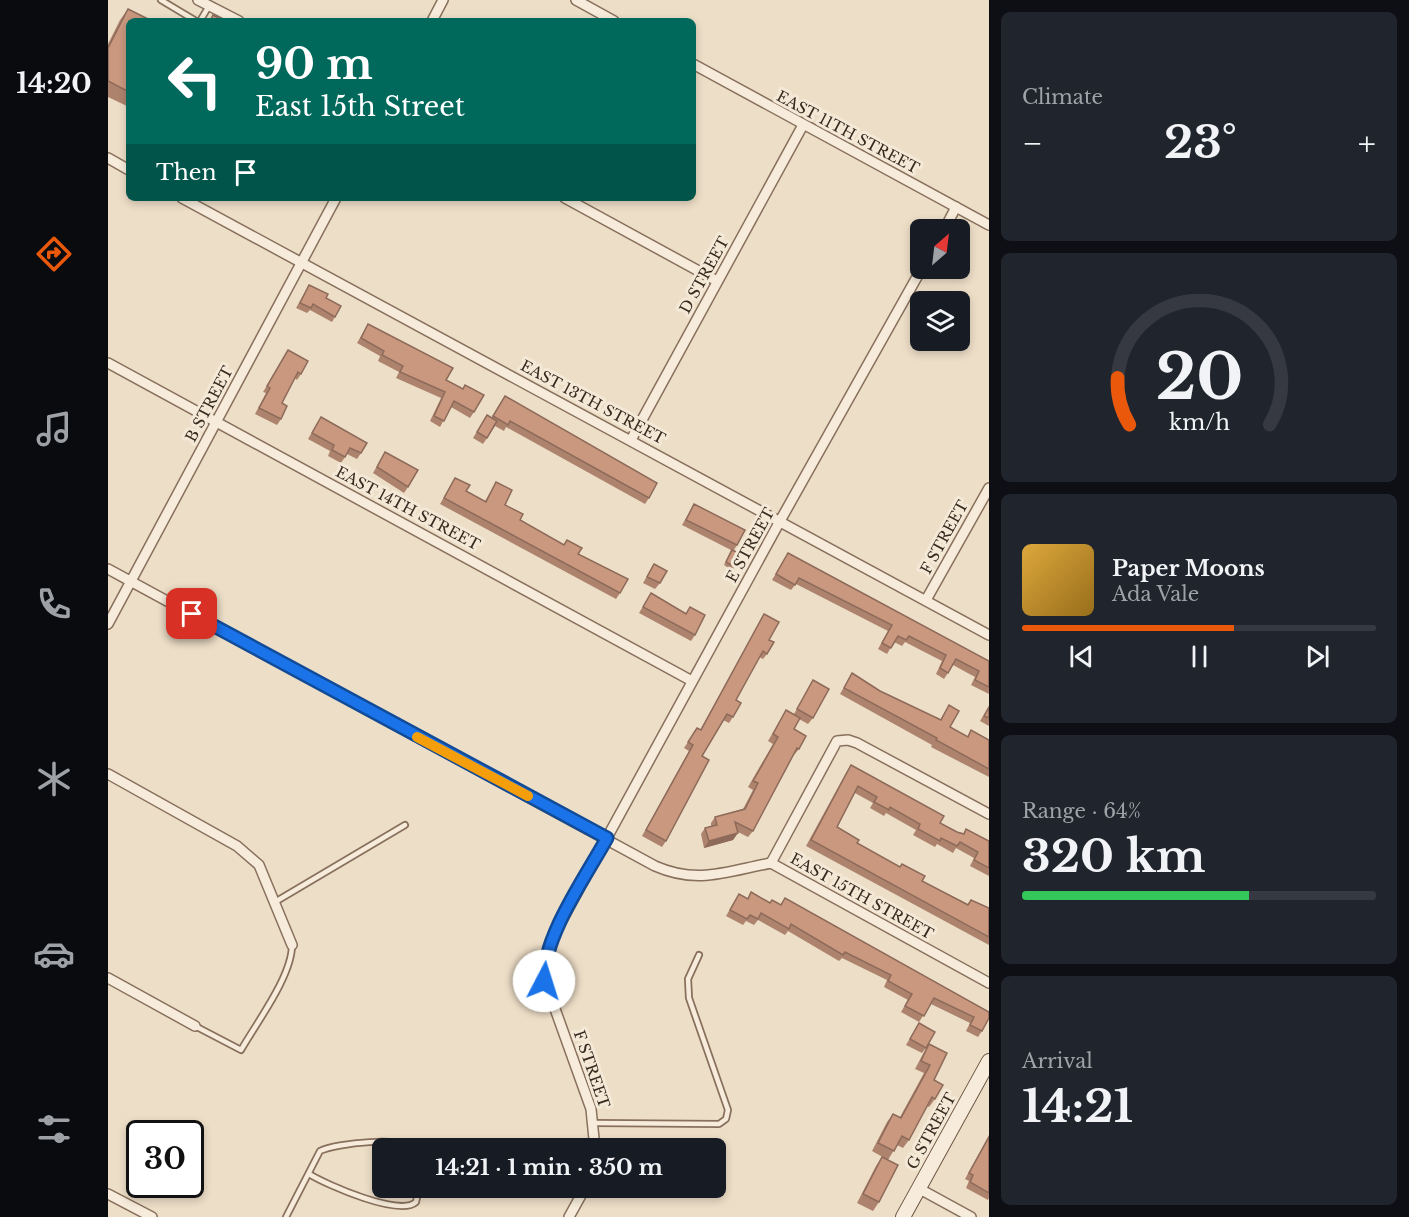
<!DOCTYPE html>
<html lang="en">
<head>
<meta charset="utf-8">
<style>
	:root { --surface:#171b24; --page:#20242c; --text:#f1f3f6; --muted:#9ea1a6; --line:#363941; --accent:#ea580c }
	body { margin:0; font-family:"Libre Baskerville",serif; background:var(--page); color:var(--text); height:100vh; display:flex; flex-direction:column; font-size:22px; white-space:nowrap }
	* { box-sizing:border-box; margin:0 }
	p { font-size:20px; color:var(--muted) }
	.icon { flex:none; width:33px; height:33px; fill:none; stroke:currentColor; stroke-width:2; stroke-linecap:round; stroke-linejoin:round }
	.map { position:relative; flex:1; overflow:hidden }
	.side { display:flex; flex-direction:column; gap:12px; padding:12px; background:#0d0f14; width:420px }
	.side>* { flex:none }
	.top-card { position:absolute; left:18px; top:18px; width:570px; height:183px; border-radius:9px; box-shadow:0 3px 9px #0003; background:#00695c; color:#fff; overflow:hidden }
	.needle { width:39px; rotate:28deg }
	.controls { position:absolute; left:802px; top:219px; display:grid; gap:12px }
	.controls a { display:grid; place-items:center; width:60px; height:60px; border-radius:9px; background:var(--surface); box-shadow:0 3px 9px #0003; font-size:30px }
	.speed { position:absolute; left:18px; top:1120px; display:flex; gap:12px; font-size:30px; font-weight:700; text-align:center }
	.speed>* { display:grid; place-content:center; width:78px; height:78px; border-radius:50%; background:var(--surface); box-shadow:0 3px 9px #0003; line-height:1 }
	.speed .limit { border:3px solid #111; border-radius:9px; background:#fff; color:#111 }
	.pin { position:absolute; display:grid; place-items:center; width:51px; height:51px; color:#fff; margin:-26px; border-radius:12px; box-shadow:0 3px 9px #0006 }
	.me { position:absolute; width:66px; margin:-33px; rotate:5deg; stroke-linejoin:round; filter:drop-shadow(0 0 4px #0008) }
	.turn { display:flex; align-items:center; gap:21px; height:126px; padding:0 30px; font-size:27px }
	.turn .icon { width:78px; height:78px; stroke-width:2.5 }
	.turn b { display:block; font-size:42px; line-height:51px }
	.then { display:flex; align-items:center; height:57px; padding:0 30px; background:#0003; gap:12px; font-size:22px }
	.big { font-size:45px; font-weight:700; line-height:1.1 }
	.side .tile { flex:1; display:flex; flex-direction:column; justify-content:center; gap:9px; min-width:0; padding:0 21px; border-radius:9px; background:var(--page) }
	.side .dial { align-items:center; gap:0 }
	.dial svg { height:156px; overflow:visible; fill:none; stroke:var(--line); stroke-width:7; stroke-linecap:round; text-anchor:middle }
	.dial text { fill:var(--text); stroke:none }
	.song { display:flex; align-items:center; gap:18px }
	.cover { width:72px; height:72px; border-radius:9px; background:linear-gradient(135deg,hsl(40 70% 55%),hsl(40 70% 35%)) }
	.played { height:6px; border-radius:3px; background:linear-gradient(90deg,var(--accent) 60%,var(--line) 60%) }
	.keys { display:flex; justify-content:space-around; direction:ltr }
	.heat { display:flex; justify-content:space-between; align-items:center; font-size:33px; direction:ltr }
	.charge { height:9px; border-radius:4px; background:linear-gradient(90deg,#34c759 64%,var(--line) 0) }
	.trip { position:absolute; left:264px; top:1138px; width:354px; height:60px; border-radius:9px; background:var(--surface); box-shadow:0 3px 9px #0003; font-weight:700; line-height:60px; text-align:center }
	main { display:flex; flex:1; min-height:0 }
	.dock { display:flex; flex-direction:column; width:108px; justify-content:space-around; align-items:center; background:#090b0e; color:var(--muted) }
	.dock .icon { width:42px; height:42px }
	.dock .selected { color:var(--accent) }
	.dock b { font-size:27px; color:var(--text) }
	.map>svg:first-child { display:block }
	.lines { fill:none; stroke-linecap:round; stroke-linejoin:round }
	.lane-casing { stroke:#88705d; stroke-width:8 }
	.street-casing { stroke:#88705d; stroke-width:12 }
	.secondary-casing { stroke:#6a5240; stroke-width:16 }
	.lane { stroke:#f7ecdb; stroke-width:4.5 }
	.street { stroke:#f7ecdb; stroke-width:9 }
	.secondary { stroke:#f7ecdb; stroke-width:14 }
	.wall { fill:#ad836d }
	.shaded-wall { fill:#8d6a59 }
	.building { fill:#c9987f; stroke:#8d6a59; stroke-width:1.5 }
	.route-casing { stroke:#114b97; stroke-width:15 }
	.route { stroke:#1a73e8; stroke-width:10 }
	.slow { stroke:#f59e0b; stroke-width:10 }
	.labels { text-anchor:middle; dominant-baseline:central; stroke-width:6; stroke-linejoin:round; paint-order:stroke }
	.street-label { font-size:15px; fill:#392a20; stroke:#f4e9d7 }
</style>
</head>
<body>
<main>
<nav class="dock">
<b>14:20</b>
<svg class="icon selected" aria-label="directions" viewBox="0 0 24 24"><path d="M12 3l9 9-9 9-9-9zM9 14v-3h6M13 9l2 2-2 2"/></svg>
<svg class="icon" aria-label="music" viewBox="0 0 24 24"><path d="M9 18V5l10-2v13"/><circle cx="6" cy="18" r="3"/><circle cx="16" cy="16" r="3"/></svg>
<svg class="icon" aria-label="phone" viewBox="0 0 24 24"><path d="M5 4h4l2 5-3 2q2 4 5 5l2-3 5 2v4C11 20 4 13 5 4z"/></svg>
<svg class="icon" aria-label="climate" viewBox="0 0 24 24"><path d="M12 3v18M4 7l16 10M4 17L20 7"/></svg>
<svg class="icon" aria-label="car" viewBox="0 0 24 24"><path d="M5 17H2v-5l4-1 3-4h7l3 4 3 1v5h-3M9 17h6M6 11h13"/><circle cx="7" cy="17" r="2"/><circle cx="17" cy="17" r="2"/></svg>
<svg class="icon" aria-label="filters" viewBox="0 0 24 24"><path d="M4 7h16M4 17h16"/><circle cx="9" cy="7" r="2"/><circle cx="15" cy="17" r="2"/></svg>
</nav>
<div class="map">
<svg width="881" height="1217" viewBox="0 0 881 1217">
	<rect width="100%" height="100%" fill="#eddec7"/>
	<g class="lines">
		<g class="lane-casing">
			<g id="lane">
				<polyline points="53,0 88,21"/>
				<polyline points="92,21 101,6"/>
				<polyline points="167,902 297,825"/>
				<path d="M87,1026L133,1050C149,1022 184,976 184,945"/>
				<polyline points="487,1123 611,1124 618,1119 620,1110 581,998 580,979 591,955"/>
				<path d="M201,1174C219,1185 292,1217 308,1202L311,1188"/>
				<path d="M178,1217L212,1151C228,1143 296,1136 309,1149"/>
			</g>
		</g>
		<g class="street-casing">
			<g id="street">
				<polyline points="90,0 131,21"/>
				<polyline points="468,0 506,21"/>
				<polyline points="324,21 335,0"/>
				<polyline points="585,64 881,225"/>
				<polyline points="0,158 21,170"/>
				<polyline points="74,198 881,635"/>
				<polyline points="457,198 609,281"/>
				<polyline points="836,230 848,207"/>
				<polyline points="0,363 584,681"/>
				<polyline points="523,440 695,125"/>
				<path d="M0,569L547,866C590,885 620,871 663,863L881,983"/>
				<polyline points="818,600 881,488"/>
				<polyline points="0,624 228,198"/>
				<polyline points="0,774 129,846 151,865 184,945"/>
				<polyline points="663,863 729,741 740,740 749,743 881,814"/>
				<polyline points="0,978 87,1026"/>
				<polyline points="487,1149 483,1109 437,981 436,963 442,942 672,521 814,268"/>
				<polyline points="810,1188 863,1217"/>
				<polyline points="0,1194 44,1217"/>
				<polyline points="461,1217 477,1188"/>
			</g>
		</g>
		<g class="secondary-casing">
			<polyline id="secondary" points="795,1217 881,1061"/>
		</g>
		<use href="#lane" class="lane"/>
		<use href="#street" class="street"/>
		<use href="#secondary" class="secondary"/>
	</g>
	<g class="wall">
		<polygon points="20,9 21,21 21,107 0,97 0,44 12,20"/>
		<polygon points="201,285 218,298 227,317 224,322 202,310 199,313 188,308"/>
		<polygon points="260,324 338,380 354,389 357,385 366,412 362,418 343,407 332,427 322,421 333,398 288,378 291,372 270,361 272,356 249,343"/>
		<polygon points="180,350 193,374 189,380 187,378 174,403 173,419 169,425 147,414 158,393 155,392"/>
		<polygon points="397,396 541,498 537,504 398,427 396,431 387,426 375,444 365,438 379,415 383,418"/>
		<polygon points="213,417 253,453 249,459 239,454 233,463 220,456 222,451 200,439"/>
		<polygon points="277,452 300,487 296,493 265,473"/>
		<polygon points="347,478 358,491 377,501 388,482 397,505 412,520 456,545 459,540 470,554 512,593 508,599 332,504"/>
		<polygon points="586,504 629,545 626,550 627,567 624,570 616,565 623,550 574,525"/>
		<polygon points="680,553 881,661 881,694 863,685 867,677 845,665 836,679 828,674 834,661 797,642 794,646 786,642 779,654 770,649 780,631 688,584 683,590 664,580"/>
		<polygon points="546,564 552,583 547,589 535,583"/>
		<polygon points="543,593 578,613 582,607 587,635 583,641 531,613"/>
		<polygon points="656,614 661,640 659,654 655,659 651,657 628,700 625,717 621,723 615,720 594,756 558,841 554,847 534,836 581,751 576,748 589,728 592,730"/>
		<polygon points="744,673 772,691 832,720 841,705 842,727 859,737 863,730 881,740 881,777 823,747 824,745 732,694"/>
		<polygon points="705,680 705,718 700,724 691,719 686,729 691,749 686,755 685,755 645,831 640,837 630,832 625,840 596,848 593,834 597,828 603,826 603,823 607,817 635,809 645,790 640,787 665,744 660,741 678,710 686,714"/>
		<polygon points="881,706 881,726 872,721"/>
		<polygon points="743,765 832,823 849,832 855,834 858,829 881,841 881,876 862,866 866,858 848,848 845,853 829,844 827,847 805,835 808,830 778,813 776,816 762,808 765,803 747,793 729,827 749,843 814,881 860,904 863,900 881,908 881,945 698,846 739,771"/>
		<polygon points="643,892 662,903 672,905 677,898 881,1012 874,1031 870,1037 858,1031 862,1023 823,1004 811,1022 793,1012 800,1000 776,987 779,980 734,958 731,961 680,931 677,935 650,920 646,925 638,921 635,925 618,916 631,894 639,899"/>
		<polygon points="811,1023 818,1048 814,1053 798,1045"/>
		<polygon points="821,1044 826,1080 827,1099 821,1107 819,1106 801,1140 795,1148 789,1145 780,1160 764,1151 779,1122 785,1114 792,1117 816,1073 807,1069 816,1052"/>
		<polygon points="881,1135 881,1198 880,1200 858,1188 861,1181 857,1179"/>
		<polygon points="774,1157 771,1202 765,1211 749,1203 768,1166"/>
	</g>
	<polygon class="shaded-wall" points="630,833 625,840 596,848 601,841"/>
	<g class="building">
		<polygon points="20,9 44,21 21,21 21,92 0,81 0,48"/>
		<polygon points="105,15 117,21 102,21"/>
		<polygon points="201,285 220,294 218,298 233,306 227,317 205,304 203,308 192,303"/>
		<polygon points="260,324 345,368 338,380 355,389 357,385 376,395 366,412 346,401 336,421 326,416 337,392 292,372 295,366 274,355 276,351 253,338"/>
		<polygon points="180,350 200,361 193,374 190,372 174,403 179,406 173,419 151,408 162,388 159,386"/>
		<polygon points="397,396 549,483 541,498 402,421 400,425 385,416"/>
		<polygon points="379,415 389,421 379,438 369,432"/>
		<polygon points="213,417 259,443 253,453 242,448 237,457 224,450 226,445 204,433"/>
		<polygon points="277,452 310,470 300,487 269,467"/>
		<polygon points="347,478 362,485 358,491 378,502 388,482 404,490 397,505 415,514 412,520 456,545 459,540 474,548 470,554 520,579 512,593 336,498"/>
		<polygon points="586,504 637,530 629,545 578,520"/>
		<polygon points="624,550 633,554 627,567 618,562"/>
		<polygon points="680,553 881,661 881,687 867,680 871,671 848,659 840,673 832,668 838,655 801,636 798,640 790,636 783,648 774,643 784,625 691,578 687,585 668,574"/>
		<polygon points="546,564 559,571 552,583 539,577"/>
		<polygon points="543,593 578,614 582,607 597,615 587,635 535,607"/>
		<polygon points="656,614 671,622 661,640 666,642 659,654 655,651 628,700 633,703 625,717 619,714 594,756 601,760 558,841 538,830 585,745 580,742 589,728 593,730"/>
		<polygon points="744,673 772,691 833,720 841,705 851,711 842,727 860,737 863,730 881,740 881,769 828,740 829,738 736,688"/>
		<polygon points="705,680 721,689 705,718 689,709"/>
		<polygon points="881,707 881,718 876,716"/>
		<polygon points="678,710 692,718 686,729 698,736 691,749 689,748 645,831 627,822 630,833 601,841 597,828 609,825 607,817 637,809 650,783 645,781 670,737 665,734"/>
		<polygon points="743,765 836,816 832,823 849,832 856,834 858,829 881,841 881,868 866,860 870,852 852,842 849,846 833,838 832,841 810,829 812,824 782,807 781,810 766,802 769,797 750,786 729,827 751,840 749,843 792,867 794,864 817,876 814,881 860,905 863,900 881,908 881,937 703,840"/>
		<polygon points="643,892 662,903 664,900 673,905 677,898 881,1012 881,1018 874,1031 862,1025 866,1017 826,998 816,1016 797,1006 804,994 780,981 783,975 737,952 735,955 683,924 681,929 653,913 650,919 642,915 639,919 622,910 631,894 640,899"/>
		<polygon points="811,1023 827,1032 818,1048 802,1039"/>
		<polygon points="821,1044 839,1053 826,1080 835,1085 827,1099 824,1097 801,1140 794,1136 786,1151 770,1143 785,1114 793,1118 822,1065 813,1061"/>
		<polygon points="881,1137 881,1193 862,1182 865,1175 861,1173"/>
		<polygon points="774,1157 790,1165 771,1202 755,1194"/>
	</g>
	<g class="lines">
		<g class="route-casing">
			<path id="route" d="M84,614L499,838C477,878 435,936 436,981"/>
		</g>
		<use href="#route" class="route"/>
		<polyline class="slow" points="309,737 420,796"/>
	</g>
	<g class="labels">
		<g class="street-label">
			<text transform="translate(740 132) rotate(28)">EAST 11TH STREET</text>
			<text transform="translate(596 275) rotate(-61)">D STREET</text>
			<text transform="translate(485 402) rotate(28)">EAST 13TH STREET</text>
			<text transform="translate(101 404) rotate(-62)">B STREET</text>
			<text transform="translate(300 508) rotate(28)">EAST 14TH STREET</text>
			<text transform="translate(836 537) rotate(-61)">F STREET</text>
			<text transform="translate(642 545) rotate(-61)">E STREET</text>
			<text transform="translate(754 896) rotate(29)">EAST 15TH STREET</text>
			<text transform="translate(484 1069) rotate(71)">F STREET</text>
			<text transform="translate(823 1131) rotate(-61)">G STREET</text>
		</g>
	</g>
</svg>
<div class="controls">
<a><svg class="needle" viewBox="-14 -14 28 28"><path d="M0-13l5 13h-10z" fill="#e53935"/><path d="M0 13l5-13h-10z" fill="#9ea1a6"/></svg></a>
<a><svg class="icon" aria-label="layers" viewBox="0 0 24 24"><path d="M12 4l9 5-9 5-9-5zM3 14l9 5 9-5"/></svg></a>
</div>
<div class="speed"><div class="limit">30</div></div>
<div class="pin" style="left:84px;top:614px;background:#d93025"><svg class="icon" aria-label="arrive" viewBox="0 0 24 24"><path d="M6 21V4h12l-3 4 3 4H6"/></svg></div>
<svg class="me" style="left:436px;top:981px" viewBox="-20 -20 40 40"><circle r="19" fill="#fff"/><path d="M0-13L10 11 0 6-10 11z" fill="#1a73e8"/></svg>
<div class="trip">14:21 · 1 min · 350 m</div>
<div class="top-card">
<div class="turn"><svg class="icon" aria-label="left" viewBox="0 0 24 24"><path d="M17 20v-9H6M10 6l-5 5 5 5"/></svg><div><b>90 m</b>East 15th Street</div></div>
<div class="then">Then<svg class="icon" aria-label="arrive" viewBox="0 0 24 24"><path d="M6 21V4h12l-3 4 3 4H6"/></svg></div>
</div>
</div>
<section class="side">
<div class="tile"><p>Climate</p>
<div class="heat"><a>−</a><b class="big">23°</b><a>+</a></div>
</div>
<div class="tile dial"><svg viewBox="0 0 100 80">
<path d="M14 69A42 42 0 1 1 86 69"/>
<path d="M14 69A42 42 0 0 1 8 45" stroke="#ea580c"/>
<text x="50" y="56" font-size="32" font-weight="700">20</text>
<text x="50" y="72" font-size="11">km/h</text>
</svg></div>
<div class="tile">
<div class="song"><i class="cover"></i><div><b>Paper Moons</b><p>Ada Vale</p></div></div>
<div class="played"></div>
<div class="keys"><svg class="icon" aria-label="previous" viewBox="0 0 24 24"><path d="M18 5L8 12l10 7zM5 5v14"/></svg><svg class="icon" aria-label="pause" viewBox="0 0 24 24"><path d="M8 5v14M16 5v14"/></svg><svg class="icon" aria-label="next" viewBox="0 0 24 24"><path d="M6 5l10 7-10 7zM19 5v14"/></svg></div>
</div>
<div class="tile"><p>Range · 64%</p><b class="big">320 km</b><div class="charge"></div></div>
<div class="tile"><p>Arrival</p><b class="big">14:21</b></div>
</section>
</main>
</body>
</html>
